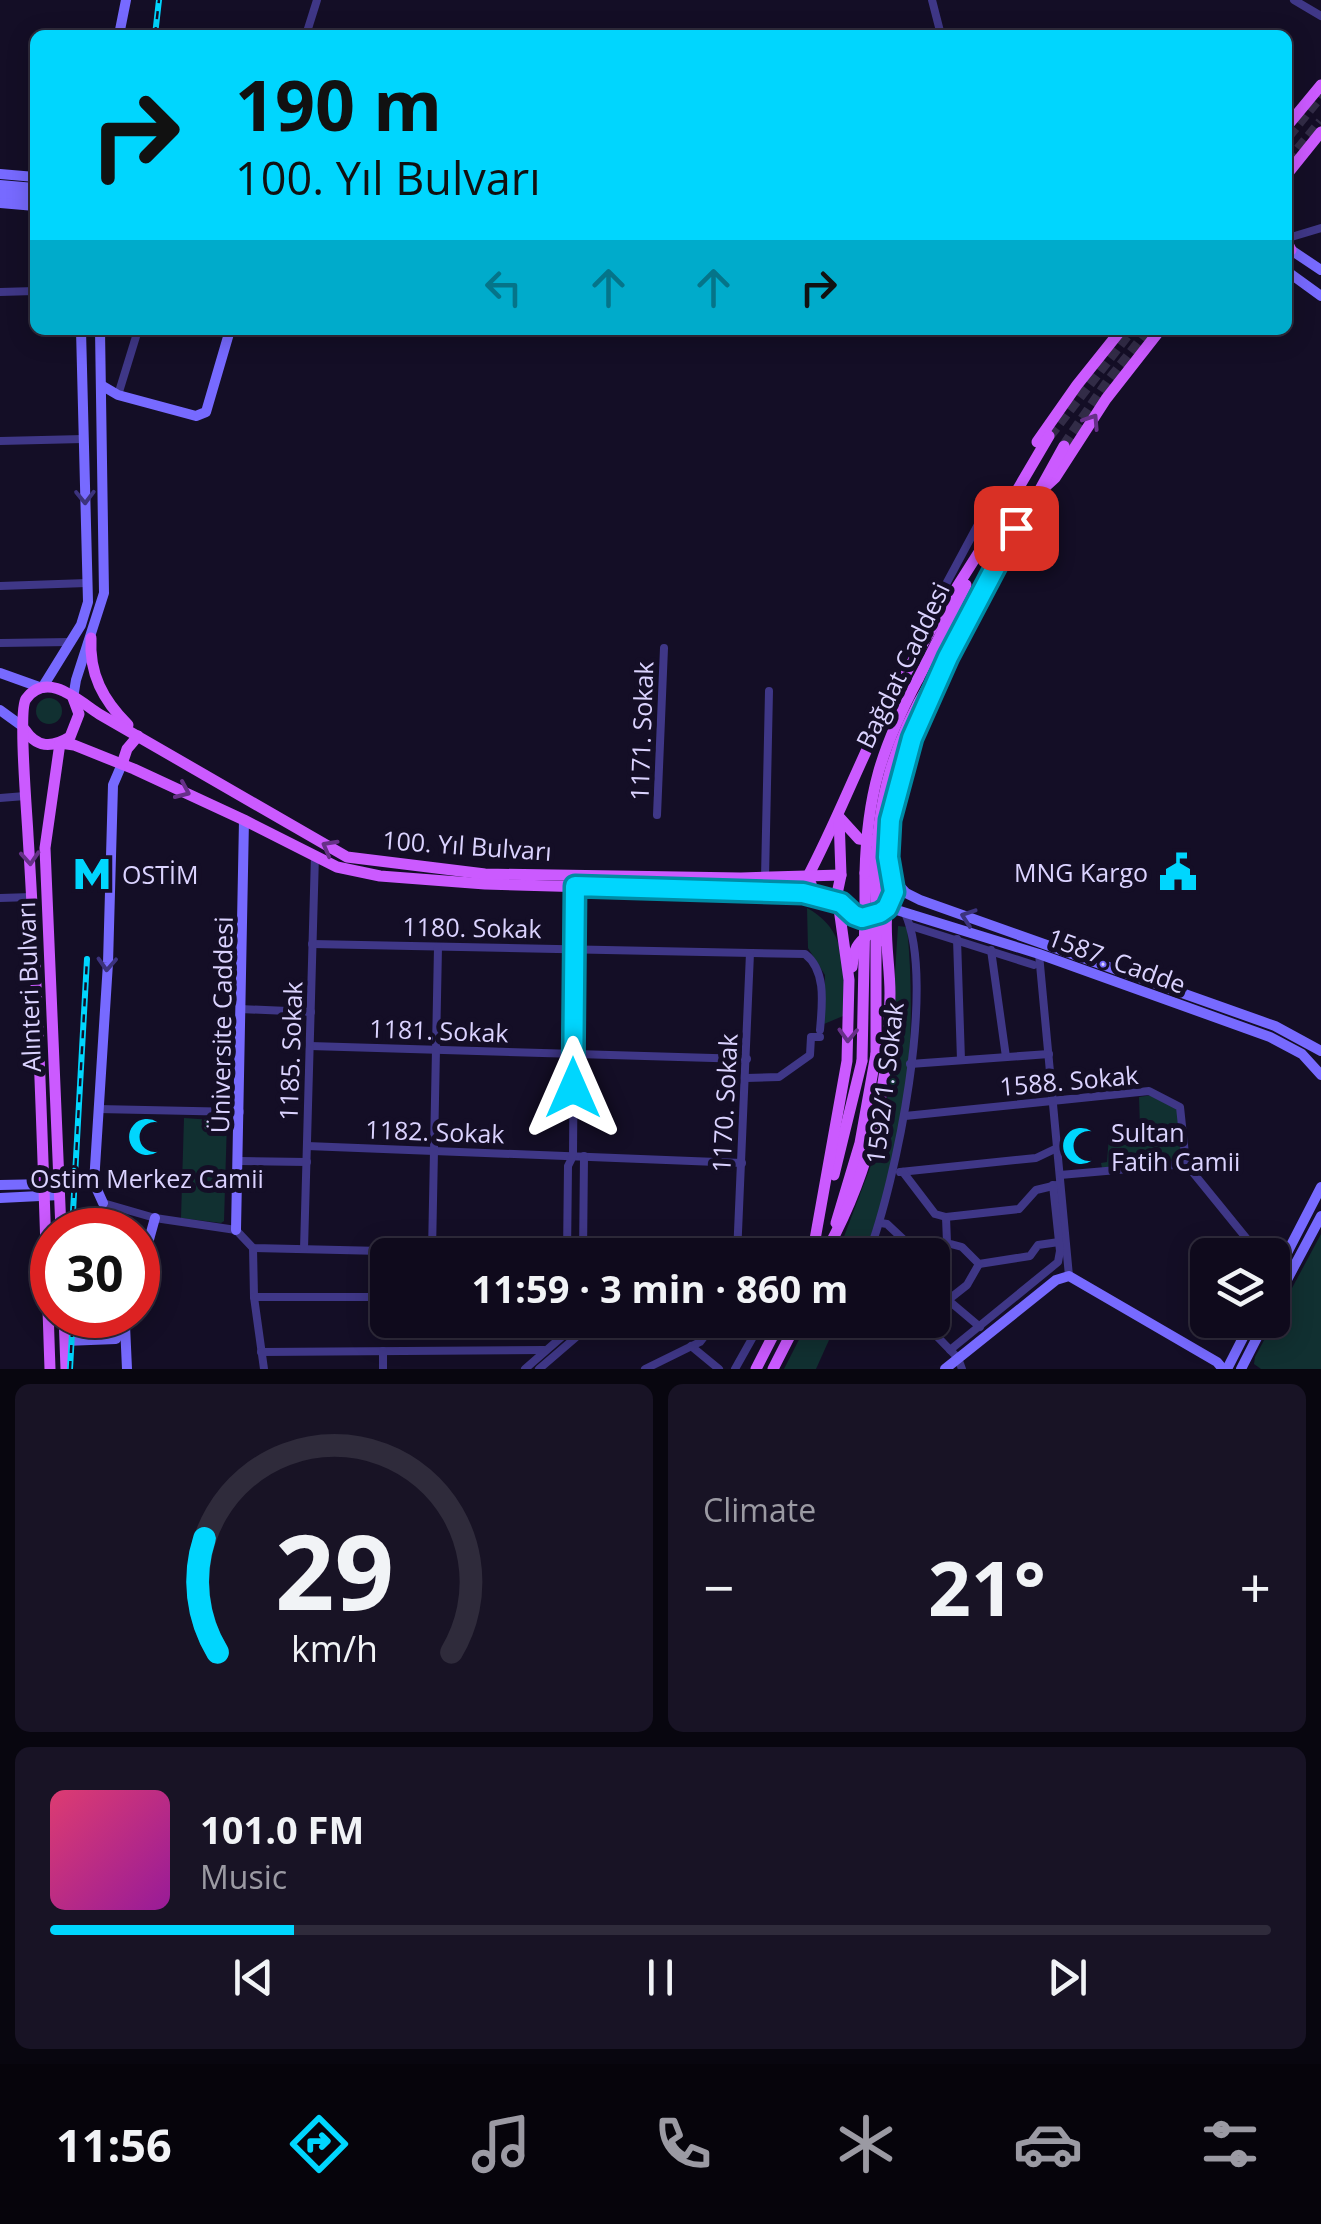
<!DOCTYPE html>
<html lang="en">
<head>
<meta charset="utf-8">
<style>
	:root { --surface:#0f0a1c; --page:#181325; --text:#f1f3f6; --muted:#9b9aa3; --line:#2f2b3b; --accent:#00d6fe }
	body { margin:0; font-family:"Open Sans",sans-serif; background:var(--page); color:var(--text); height:100vh; display:flex; flex-direction:column; font-size:38px; white-space:nowrap }
	* { box-sizing:border-box; margin:0 }
	p { font-size:32px; color:var(--muted) }
	.icon { flex:none; width:55px; height:55px; fill:none; stroke:currentColor; stroke-width:2; stroke-linecap:round; stroke-linejoin:round }
	.map { position:relative; height:1369px; overflow:hidden }
	.side { display:flex; flex-direction:column; gap:15px; padding:15px; background:#08060f; flex:1 }
	.side>* { flex:none }
	.guide { position:absolute; left:30px; top:30px; width:1262px; height:305px; border-radius:15px; box-shadow:0 5px 25px #0003,0 0 0 2px var(--line); background:#00d6fe; color:#111; overflow:hidden }
	.controls { position:absolute; left:1190px; top:1238px; display:grid; gap:20px }
	.controls a { display:grid; place-items:center; width:100px; height:100px; border-radius:15px; background:var(--surface); box-shadow:0 5px 25px #0003,0 0 0 2px var(--line); font-size:50px }
	.speed { position:absolute; left:30px; top:1208px; display:flex; gap:20px; font-size:50px; font-weight:700; text-align:center }
	.speed>* { display:grid; place-content:center; width:130px; height:130px; border-radius:50%; background:var(--surface); box-shadow:0 5px 25px #0003,0 0 0 2px var(--line); line-height:1 }
	.speed .limit { border:15px solid #d22; background:#fff; color:#111 }
	.pin { position:absolute; display:grid; place-items:center; width:85px; height:85px; color:#fff; margin:-42px; border-radius:20px; box-shadow:0 5px 15px #0006 }
	.me { position:absolute; width:110px; margin:-55px; rotate:0deg; stroke-linejoin:round; filter:drop-shadow(0 0 8px #0008) }
	.turn { display:flex; align-items:center; gap:35px; height:210px; padding:0 40px; font-size:45px }
	.turn .icon { width:130px; height:130px; stroke-width:2.5 }
	.turn b { display:block; font-size:70px; line-height:85px }
	.lanes { display:flex; align-items:center; height:95px; padding:0 40px; background:#0003; justify-content:center; gap:50px; direction:ltr }
	.lanes .off { opacity:.35 }
	.big { font-size:75px; font-weight:700; line-height:1.1 }
	.side .widget { flex:1; display:flex; flex-direction:column; justify-content:center; gap:15px; min-width:0; padding:0 35px; border-radius:15px; background:var(--page) }
	.side .dial { align-items:center; gap:0 }
	.dial svg { height:260px; overflow:visible; fill:none; stroke:var(--line); stroke-width:7; stroke-linecap:round; text-anchor:middle }
	.dial text { fill:var(--text); stroke:none }
	.song { display:flex; align-items:center; gap:30px }
	.cover { width:120px; height:120px; border-radius:15px; background:linear-gradient(135deg,hsl(340 70% 55%),hsl(300 70% 35%)) }
	.played { height:10px; border-radius:5px; background:linear-gradient(90deg,var(--accent) 20%,var(--line) 20%) }
	.keys { display:flex; justify-content:space-around; direction:ltr }
	.heat { display:flex; justify-content:space-between; align-items:center; font-size:55px; direction:ltr }
	.side .tiles { flex:1; display:grid; gap:15px; grid-template-columns:1fr 1fr }
	.widget:last-child { grid-column:span 2 }
	.trip { position:absolute; left:370px; top:1238px; width:580px; height:100px; border-radius:15px; background:var(--surface); box-shadow:0 5px 25px #0003,0 0 0 2px var(--line); font-weight:700; line-height:100px; text-align:center }
	.menu { display:flex; height:160px; justify-content:space-around; align-items:center; background:#06040b; color:var(--muted) }
	.menu .icon { width:70px; height:70px }
	.menu .active { color:var(--accent) }
	.menu b { font-size:45px; color:var(--text) }
	.map>svg:first-child { display:block }
	.green { fill:#113031 }
	.lines { fill:none; stroke-linecap:round; stroke-linejoin:round }
	.primary-tunnel { stroke:#322c47; stroke-width:11; stroke-dasharray:11 5.5; stroke-linecap:butt }
	.street { stroke:#3f3787; stroke-width:8 }
	.secondary { stroke:#776aff; stroke-width:10 }
	.primary { stroke:#cb5aff; stroke-width:11 }
	.rail-casing { stroke:#00d6fe; stroke-width:6 }
	.rail { stroke:#140e26; stroke-width:2.5; stroke-dasharray:8; stroke-linecap:butt }
	.primary-bridge { stroke:#cb5aff; stroke-width:11 }
	.oneway { stroke:#663088 }
	.oneway2 { stroke:#3c337d }
	.route-casing { stroke:#008ba5; stroke-width:25 }
	.route { stroke:#00d6fe; stroke-width:18 }
	.labels { text-anchor:middle; dominant-baseline:central; stroke-width:10; stroke-linejoin:round; paint-order:stroke }
	.street-label { font-size:25px; fill:#dbd3ff; stroke:#140e26 }
	.poi-label { font-size:25px; fill:#dbd3ff; stroke:#140e26; text-anchor:start }
</style>
</head>
<body>
<div class="map">
<svg width="1321" height="1369" viewBox="0 0 1321 1369">
	<rect width="100%" height="100%" fill="#140e26"/>
	<g class="green">
		<circle cx="49" cy="711" r="13"/>
		<path d="M807,908C850,931 844,973 843,1016L824,1024L825,975L808,948Z"/>
		<path d="M898,926L907,927C915,1008 911,1095 891,1174C884,1201 873,1228 865,1255H837L876,1152L887,1101Z"/>
		<polygon points="1153,1095 1179,1109 1184,1161 1102,1168 1101,1163 1107,1162 1109,1136 1132,1134 1133,1129 1140,1128 1139,1097"/>
		<polygon points="184,1118 227,1121 224,1221 221,1223 181,1218"/>
		<polygon points="1321,1234 1321,1369 1261,1369 1254,1364 1255,1357"/>
		<polygon points="809,1320 838,1320 816,1369 784,1369"/>
	</g>
	<g class="lines">
		<g class="primary-tunnel">
			<polyline points="1288,136 1321,95"/>
			<polyline points="1288,162 1321,122"/>
			<polyline points="1049,436 1131,330"/>
			<polyline points="1064,446 1108,382 1149,330"/>
		</g>
		<g class="street">
			<polyline points="932,0 941,35"/>
			<polyline points="1294,0 1321,16"/>
			<polyline points="306,35 317,0"/>
			<polyline points="1288,238 1321,228"/>
			<polyline points="0,292 35,291"/>
			<polyline points="118,395 138,330"/>
			<polyline points="0,441 83,439"/>
			<polyline points="0,586 87,583"/>
			<polyline points="931,612 981,519"/>
			<polyline points="0,643 71,642"/>
			<polyline points="0,798 25,796"/>
			<polyline points="657,815 664,648"/>
			<polyline points="765,878 769,691"/>
			<polyline points="0,898 32,897"/>
			<polyline points="911,926 1034,965"/>
			<polyline points="957,939 961,1060"/>
			<path d="M312,944L805,954C827,971 822,1005 820,1030"/>
			<polyline points="991,950 1006,1057"/>
			<polyline points="1039,954 1069,1276"/>
			<polyline points="240,1009 311,1012"/>
			<polyline points="310,1046 747,1059"/>
			<polyline points="910,1064 1049,1054"/>
			<polyline points="746,1078 779,1077 810,1055 811,1037 820,1037"/>
			<polyline points="98,1109 240,1112"/>
			<polyline points="905,1116 1149,1091 1180,1107 1186,1164 1260,1255"/>
			<polyline points="307,1146 742,1163"/>
			<polyline points="240,1161 307,1162"/>
			<polyline points="900,1172 1036,1158 1057,1148"/>
			<polyline points="903,1172 935,1214 946,1217 1019,1209 1036,1190 1057,1185"/>
			<polyline points="1060,1175 1186,1164"/>
			<polyline points="103,1203 155,1218 236,1230 253,1248 553,1255"/>
			<polyline points="946,1217 947,1243 962,1247 979,1264 1030,1256 1038,1245 1059,1242"/>
			<polyline points="881,1223 887,1224 920,1255"/>
			<polyline points="253,1248 254,1297 264,1369"/>
			<polyline points="304,1249 315,855"/>
			<polyline points="432,1252 438,947"/>
			<polyline points="567,1255 568,1166 573,1156 575,886"/>
			<polyline points="583,1255 584,1156"/>
			<polyline points="737,1255 750,953"/>
			<path d="M868,1255C896,1182 937,984 905,913"/>
			<polyline points="932,1258 941,1254 947,1243"/>
			<polyline points="979,1264 967,1285 948,1300 980,1327"/>
			<polyline points="254,1297 388,1297"/>
			<polyline points="921,1320 958,1358 962,1369"/>
			<polyline points="691,1346 719,1369"/>
			<polyline points="950,1350 1058,1262 1060,1251 1053,1185"/>
			<polyline points="261,1352 544,1350"/>
			<polyline points="383,1369 383,1351"/>
			<polyline points="525,1369 581,1320"/>
			<polyline points="539,1369 596,1320"/>
			<polyline points="645,1369 700,1342 717,1320"/>
			<polyline points="735,1369 758,1328"/>
		</g>
		<g class="secondary">
			<polyline points="119,35 126,0"/>
			<polyline points="0,174 35,177"/>
			<polyline points="0,185 35,188"/>
			<polyline points="0,194 35,197"/>
			<polyline points="0,203 35,206"/>
			<polyline points="1288,248 1321,270"/>
			<polyline points="1288,272 1321,296"/>
			<polyline points="101,385 118,395 196,416 206,412 230,330"/>
			<polyline points="0,673 42,688 81,625 88,602 81,330"/>
			<polyline points="73,698 76,680 104,593 100,330"/>
			<polyline points="0,710 22,726"/>
			<polyline points="890,876 906,893 920,900 1275,1026 1321,1051"/>
			<polyline points="887,907 1039,954 1270,1037 1302,1054 1321,1075"/>
			<polyline points="0,1185 48,1184"/>
			<polyline points="0,1198 60,1195"/>
			<polyline points="103,1203 94,1183 108,963 113,785 122,764"/>
			<polyline points="236,1230 244,820"/>
			<polyline points="138,1279 155,1218"/>
			<polyline points="1272,1282 1321,1187"/>
			<polyline points="1272,1308 1321,1216"/>
			<polyline points="125,1325 127,1369"/>
			<polyline points="65,1341 116,1339 125,1321"/>
			<polyline points="945,1369 1056,1280 1069,1276 1217,1362 1223,1369"/>
			<polyline points="1227,1369 1252,1320"/>
			<polyline points="1241,1369 1266,1320"/>
		</g>
		<g class="primary">
			<polyline points="1288,125 1321,85"/>
			<polyline points="1288,173 1321,132"/>
			<polyline points="1288,244 1291,250"/>
			<polyline points="1037,442 1077,385 1121,330"/>
			<polyline points="1043,489 1055,478 1106,399 1160,330"/>
			<polyline points="995,528 1049,436"/>
			<path d="M91,638C89,674 103,700 128,725"/>
			<polyline points="945,661 1064,446"/>
			<polyline points="918,679 966,585"/>
			<path d="M25,730C37,748 52,748 70,737L79,714L73,698"/>
			<path d="M60,743L74,745L134,769L244,820L337,867L380,876L485,884L803,893C814,896 826,898 836,902C857,911 862,929 887,907"/>
			<polyline points="60,743 45,848 61,1230"/>
			<polyline points="122,764 127,749 138,736"/>
			<polyline points="839,817 859,839 875,841"/>
			<polyline points="875,874 876,909"/>
			<path d="M803,893L811,884L807,878C834,827 854,775 879,724C913,656 954,590 996,526"/>
			<polyline points="865,910 865,873"/>
			<path d="M852,967C854,950 856,943 871,933L883,941"/>
			<polyline points="834,1175 862,1061"/>
			<polyline points="836,1223 860,1143 876,1054"/>
			<polyline points="814,1245 847,1061 849,980 837,894 841,875 839,817"/>
			<path d="M828,1248C872,1166 889,1087 890,993C890,966 884,936 887,910C888,903 893,897 893,889C893,866 887,845 890,821C897,763 925,709 948,657"/>
			<polyline points="64,1315 66,1369"/>
			<path d="M50,1369C44,1191 39,1013 28,835C27,813 18,710 26,699C47,670 79,701 99,714L347,857L485,874L741,878L841,875"/>
			<polyline points="756,1369 781,1320"/>
			<polyline points="773,1369 798,1320"/>
		</g>
		<g class="rail-casing">
			<g id="rail">
				<polyline points="155,35 159,0"/>
				<polyline points="72,1230 87,959"/>
				<polyline points="70,1369 73,1315"/>
			</g>
		</g>
		<use href="#rail" class="rail"/>
		<g class="primary-bridge">
			<path d="M865,873C867,794 881,749 918,679"/>
			<path d="M875,874C878,799 892,745 931,681"/>
			<polyline points="876,909 876,1054"/>
			<polyline points="862,1061 865,910"/>
		</g>
	</g>
	<defs><path id="oneway-chevron" d="M-2-3.5L2.5 0L-2 3.5" fill="none" stroke-width="1.6" stroke-linecap="round" stroke-linejoin="round" transform="scale(2.5)"/></defs>
	<g class="oneway">
		<use href="#oneway-chevron" transform="translate(1092 421) rotate(-57)"/>
		<use href="#oneway-chevron" transform="translate(183 791) rotate(24)"/>
		<use href="#oneway-chevron" transform="translate(329 847) rotate(-151)"/>
		<use href="#oneway-chevron" transform="translate(30 858) rotate(86)"/>
		<use href="#oneway-chevron" transform="translate(848 1035) rotate(92)"/>
	</g>
	<g class="oneway2">
		<use href="#oneway-chevron" transform="translate(85 497) rotate(89)"/>
		<use href="#oneway-chevron" transform="translate(968 917) rotate(-161)"/>
		<use href="#oneway-chevron" transform="translate(107 964) rotate(93)"/>
	</g>
	<g class="lines">
		<g class="route-casing">
			<polyline id="route" points="573,1088 575,886 803,893 841,903 854,915 862,918 880,913 887,908 894,892 888,857 890,820 912,738 948,657 1016,528"/>
		</g>
		<use href="#route" class="route"/>
	</g>
	<defs>
		<g id="civic-bare" transform="scale(3)"><path d="M-.6-6.5H3V-4.5H.6V-3L4-1V1h2V6H-6V1h2V-1L-.6-3ZM-1.2 2.5V6h2.4V2.5Z" fill="#00d6fe" stroke="#140e26" stroke-width="2.5" paint-order="stroke"/></g>
		<g id="metro-bare" transform="scale(3)"><path d="M-5.5 5V-5H-3L0 0L3-5H5.5V5H3V-.5L0 4L-3-.5V5Z" fill="#00d6fe" stroke="#140e26" stroke-width="2.5" paint-order="stroke"/></g>
		<g id="mosque-bare" transform="scale(3)"><path d="M3.5-4.9A6 6 0 1 0 3.5 4.9A5 5 0 1 1 3.5-4.9Z" fill="#00d6fe" stroke="#140e26" stroke-width="2.5" paint-order="stroke"/></g>
	</defs>
	<g fill-rule="evenodd">
		<use href="#civic-bare" x="1178" y="872"/>
		<use href="#metro-bare" x="92" y="874"/>
		<use href="#mosque-bare" x="147" y="1137"/>
		<use href="#mosque-bare" x="1081" y="1146"/>
	</g>
	<g class="labels">
		<g class="street-label">
			<text transform="translate(902 665) rotate(-64)">Bağdat Caddesi</text>
			<text transform="translate(641 731) rotate(-88)">1171. Sokak</text>
			<text transform="translate(467 845) rotate(4)">100. Yıl Bulvarı</text>
			<text transform="translate(472 927) rotate(1)">1180. Sokak</text>
			<text transform="translate(1117 960) rotate(20)">1587. Cadde</text>
			<text transform="translate(28 987) rotate(-92)">Alınteri Bulvarı</text>
			<text transform="translate(221 1025) rotate(-89)">Üniversite Caddesi</text>
			<text transform="translate(439 1030) rotate(2)">1181. Sokak</text>
			<text transform="translate(290 1051) rotate(-88)">1185. Sokak</text>
			<text transform="translate(1069 1080) rotate(-5)">1588. Sokak</text>
			<text transform="translate(884 1083) rotate(-83)">1592/1. Sokak</text>
			<text transform="translate(724 1103) rotate(-87)">1170. Sokak</text>
			<text transform="translate(435 1131) rotate(2)">1182. Sokak</text>
		</g>
		<g class="poi-label">
			<text x="1148" y="872" text-anchor="end">MNG Kargo</text>
			<text x="122" y="874">OSTİM</text>
			<text x="1111" y="1132">Sultan<tspan x="1111" dy="29">Fatih Camii</tspan></text>
			<text x="147" y="1178" text-anchor="middle">Ostim Merkez Camii</text>
		</g>
	</g>
</svg>
<div class="controls">
<a><svg class="icon" aria-label="layers" viewBox="0 0 24 24"><path d="M12 4l9 5-9 5-9-5zM3 14l9 5 9-5"/></svg></a>
</div>
<div class="speed"><div class="limit">30</div></div>
<div class="pin" style="left:1016px;top:528px;background:#d93025"><svg class="icon" aria-label="arrive" viewBox="0 0 24 24"><path d="M6 21V4h12l-3 4 3 4H6"/></svg></div>
<svg class="me" style="left:573px;top:1088px" viewBox="-20 -20 40 40"><path d="M0-17L14 15 0 8-14 15z" fill="#00d6fe" stroke="#fff" stroke-width="4"/></svg>
<div class="trip">11:59 · 3 min · 860 m</div>
<div class="guide">
<div class="turn"><svg class="icon" aria-label="right" viewBox="0 0 24 24"><path d="M7 20v-9h11M14 6l5 5-5 5"/></svg><div><b>190 m</b>100. Yıl Bulvarı</div></div>
<div class="lanes"><svg class="icon off" aria-label="left" viewBox="0 0 24 24"><path d="M17 20v-9H6M10 6l-5 5 5 5"/></svg><svg class="icon off" aria-label="ahead" viewBox="0 0 24 24"><path d="M12 20V5M6 11l6-6 6 6"/></svg><svg class="icon off" aria-label="ahead" viewBox="0 0 24 24"><path d="M12 20V5M6 11l6-6 6 6"/></svg><svg class="icon" aria-label="right" viewBox="0 0 24 24"><path d="M7 20v-9h11M14 6l5 5-5 5"/></svg></div>
</div>
</div>
<section class="side">
<div class="tiles">
<div class="widget dial"><svg viewBox="0 0 100 80">
<path d="M14 69A42 42 0 1 1 86 69"/>
<path d="M14 69A42 42 0 0 1 10 34" stroke="#00d6fe"/>
<text x="50" y="56" font-size="32" font-weight="700">29</text>
<text x="50" y="72" font-size="11">km/h</text>
</svg></div>
<div class="widget"><p>Climate</p>
<div class="heat"><a>−</a><b class="big">21°</b><a>+</a></div>
</div>
<div class="widget">
<div class="song"><i class="cover"></i><div><b>101.0 FM</b><p>Music</p></div></div>
<div class="played"></div>
<div class="keys"><svg class="icon" aria-label="previous" viewBox="0 0 24 24"><path d="M18 5L8 12l10 7zM5 5v14"/></svg><svg class="icon" aria-label="pause" viewBox="0 0 24 24"><path d="M8 5v14M16 5v14"/></svg><svg class="icon" aria-label="next" viewBox="0 0 24 24"><path d="M6 5l10 7-10 7zM19 5v14"/></svg></div>
</div>
</div>
</section>
<nav class="menu">
<b>11:56</b>
<svg class="icon active" aria-label="directions" viewBox="0 0 24 24"><path d="M12 3l9 9-9 9-9-9zM9 14v-3h6M13 9l2 2-2 2"/></svg>
<svg class="icon" aria-label="music" viewBox="0 0 24 24"><path d="M9 18V5l10-2v13"/><circle cx="6" cy="18" r="3"/><circle cx="16" cy="16" r="3"/></svg>
<svg class="icon" aria-label="phone" viewBox="0 0 24 24"><path d="M5 4h4l2 5-3 2q2 4 5 5l2-3 5 2v4C11 20 4 13 5 4z"/></svg>
<svg class="icon" aria-label="climate" viewBox="0 0 24 24"><path d="M12 3v18M4 7l16 10M4 17L20 7"/></svg>
<svg class="icon" aria-label="car" viewBox="0 0 24 24"><path d="M5 17H2v-5l4-1 3-4h7l3 4 3 1v5h-3M9 17h6M6 11h13"/><circle cx="7" cy="17" r="2"/><circle cx="17" cy="17" r="2"/></svg>
<svg class="icon" aria-label="filters" viewBox="0 0 24 24"><path d="M4 7h16M4 17h16"/><circle cx="9" cy="7" r="2"/><circle cx="15" cy="17" r="2"/></svg>
</nav>
</body>
</html>
